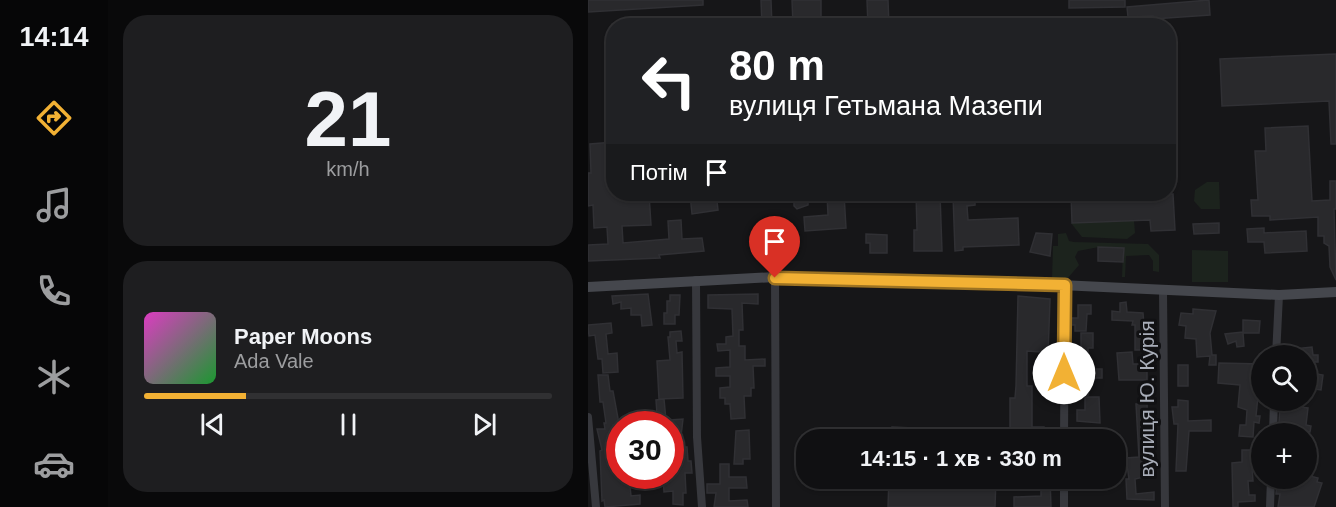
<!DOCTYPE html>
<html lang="uk">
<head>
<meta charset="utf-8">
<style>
	:root { --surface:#101012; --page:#1e1e20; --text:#f1f3f6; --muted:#9c9d9f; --line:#303032; --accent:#f2b134 }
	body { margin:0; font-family:Helvetica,sans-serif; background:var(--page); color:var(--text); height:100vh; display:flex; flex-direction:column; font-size:22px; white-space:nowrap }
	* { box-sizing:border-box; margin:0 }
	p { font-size:20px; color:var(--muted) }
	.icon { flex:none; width:33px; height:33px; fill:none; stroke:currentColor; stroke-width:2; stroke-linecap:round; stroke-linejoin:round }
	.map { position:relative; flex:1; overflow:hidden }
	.sheet { display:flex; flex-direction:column; gap:15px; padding:15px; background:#09090a; width:480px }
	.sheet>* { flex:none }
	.guide { position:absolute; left:18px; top:18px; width:570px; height:183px; border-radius:24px; box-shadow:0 2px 4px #0004,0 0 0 2px var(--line); background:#202124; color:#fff; overflow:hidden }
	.tools { position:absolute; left:663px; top:345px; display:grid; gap:12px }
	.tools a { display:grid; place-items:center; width:66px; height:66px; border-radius:50%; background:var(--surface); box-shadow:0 2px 4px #0004,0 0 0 2px var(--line); font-size:30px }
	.speed { position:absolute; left:18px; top:411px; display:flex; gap:12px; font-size:30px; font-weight:700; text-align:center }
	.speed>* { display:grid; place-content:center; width:78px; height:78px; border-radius:50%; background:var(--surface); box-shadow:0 2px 4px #0004,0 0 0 2px var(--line); line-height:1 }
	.speed .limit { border:9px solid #d22; background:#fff; color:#111 }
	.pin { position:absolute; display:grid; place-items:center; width:51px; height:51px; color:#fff; margin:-62px -26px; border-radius:50% 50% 50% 0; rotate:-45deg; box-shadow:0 0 6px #0007 }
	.pin .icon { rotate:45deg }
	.me { position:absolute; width:66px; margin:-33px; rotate:0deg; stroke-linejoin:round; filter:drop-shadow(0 0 4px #0008) }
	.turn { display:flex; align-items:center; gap:21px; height:126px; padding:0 24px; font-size:27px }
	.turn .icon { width:78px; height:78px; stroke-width:2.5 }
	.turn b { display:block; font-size:42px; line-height:51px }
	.then { display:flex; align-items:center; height:57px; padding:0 24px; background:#0003; gap:12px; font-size:22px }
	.sheet .tile { flex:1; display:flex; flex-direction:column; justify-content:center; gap:9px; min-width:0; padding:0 21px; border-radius:24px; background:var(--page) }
	.sheet .dial { align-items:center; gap:0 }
	.dial b { font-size:78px; line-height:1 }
	.song { display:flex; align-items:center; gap:18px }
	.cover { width:72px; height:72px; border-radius:9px; background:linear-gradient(135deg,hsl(310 70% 55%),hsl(130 70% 35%)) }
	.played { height:6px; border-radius:3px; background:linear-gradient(90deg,var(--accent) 25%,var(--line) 25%) }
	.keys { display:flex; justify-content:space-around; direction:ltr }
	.trip { position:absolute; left:208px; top:429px; width:330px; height:60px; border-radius:24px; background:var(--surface); box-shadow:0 2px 4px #0004,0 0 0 2px var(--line); font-weight:700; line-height:60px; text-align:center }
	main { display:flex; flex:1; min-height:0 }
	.dock { display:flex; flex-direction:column; width:108px; justify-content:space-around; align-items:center; background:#060607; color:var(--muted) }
	.dock .icon { width:42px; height:42px }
	.dock .active { color:var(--accent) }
	.dock b { font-size:27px; color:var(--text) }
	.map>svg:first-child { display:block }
	.green { fill:#1c231d }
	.building { fill:#29292c; stroke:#303034; stroke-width:1.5 }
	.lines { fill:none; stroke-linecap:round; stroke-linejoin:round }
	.street { stroke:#37383d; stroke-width:8 }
	.secondary { stroke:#45474d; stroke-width:10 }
	.route-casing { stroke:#9d7322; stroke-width:15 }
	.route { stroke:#f2b134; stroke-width:10 }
	.labels { text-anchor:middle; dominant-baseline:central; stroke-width:6; stroke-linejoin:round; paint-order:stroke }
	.street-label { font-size:21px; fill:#a8adb8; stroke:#111113 }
</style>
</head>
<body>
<main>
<nav class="dock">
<b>14:14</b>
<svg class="icon active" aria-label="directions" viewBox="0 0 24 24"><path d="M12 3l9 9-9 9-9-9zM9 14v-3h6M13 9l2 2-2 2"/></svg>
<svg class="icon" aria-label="music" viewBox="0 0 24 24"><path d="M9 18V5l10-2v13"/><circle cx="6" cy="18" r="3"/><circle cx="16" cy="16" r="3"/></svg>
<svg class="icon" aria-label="phone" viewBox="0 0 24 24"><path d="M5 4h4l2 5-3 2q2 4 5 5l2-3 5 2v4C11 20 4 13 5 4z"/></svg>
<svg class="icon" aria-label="climate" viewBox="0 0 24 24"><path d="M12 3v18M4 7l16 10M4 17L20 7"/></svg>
<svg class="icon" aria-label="car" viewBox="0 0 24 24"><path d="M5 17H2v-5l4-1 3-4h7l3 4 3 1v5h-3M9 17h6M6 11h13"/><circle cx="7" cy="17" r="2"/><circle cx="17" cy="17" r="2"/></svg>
</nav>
<section class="sheet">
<div class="tile dial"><b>21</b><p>km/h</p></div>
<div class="tile">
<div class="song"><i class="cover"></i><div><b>Paper Moons</b><p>Ada Vale</p></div></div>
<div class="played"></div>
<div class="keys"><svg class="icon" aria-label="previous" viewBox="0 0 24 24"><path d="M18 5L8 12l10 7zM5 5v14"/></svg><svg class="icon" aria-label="pause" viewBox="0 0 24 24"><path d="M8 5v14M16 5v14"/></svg><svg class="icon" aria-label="next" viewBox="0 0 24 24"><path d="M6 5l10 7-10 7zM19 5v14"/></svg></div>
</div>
</section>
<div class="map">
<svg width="748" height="507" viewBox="0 0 748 507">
	<rect width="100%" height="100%" fill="#161618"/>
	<g class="green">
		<polygon points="619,182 631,182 632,209 613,209 606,201 607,190"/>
		<polygon points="546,220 547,233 539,239 494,237 483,223"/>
		<polygon points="478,233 481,241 486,242 560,244 571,255 571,272 565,271 565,261 561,255 538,256 537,277 534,277 535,248 511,247 490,251 487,257 491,265 479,279 464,279 465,246 470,246 470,234"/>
		<polygon points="604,250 640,251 640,282 604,282"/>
	</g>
	<g class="building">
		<polygon points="0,0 115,0 115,5 0,12"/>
		<polygon points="173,0 183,0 184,26 174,26"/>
		<polygon points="204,0 233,0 233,23 205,24"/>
		<polygon points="279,0 300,0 301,26 280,26"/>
		<polygon points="481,0 537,0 537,7 481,8"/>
		<polygon points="621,0 622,15 565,19 565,16 540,17 539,7"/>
		<polygon points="748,54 748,144 743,144 741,101 634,106 632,59"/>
		<polygon points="720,126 724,201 742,200 742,181 748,181 748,209 746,209 748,280 742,267 741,246 736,243 736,236 730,236 730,217 682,220 682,216 664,216 663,200 670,200 667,151 678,151 677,128"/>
		<polygon points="26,142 26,194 61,194 63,225 34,226 35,243 81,239 80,221 93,220 94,239 114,238 116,251 71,255 72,258 0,261 0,245 20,244 19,227 6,228 5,205 0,206 0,173 3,173 2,144"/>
		<polygon points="102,194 116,194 117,202 129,201 130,210 104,214"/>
		<polygon points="206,194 220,194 220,205 209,209 206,206"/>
		<polygon points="239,194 256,194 258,228 217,231 216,217 240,215"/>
		<polygon points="328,194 352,194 354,251 326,251 326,230 329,230"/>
		<polygon points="387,194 387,205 379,206 380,220 430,218 431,245 375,247 375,250 367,251 365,195"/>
		<polygon points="483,194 585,194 587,230 563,231 562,220 484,223"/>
		<polygon points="631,223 631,233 606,234 605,224"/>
		<polygon points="676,228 676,233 718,231 719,251 677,253 676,242 660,242 659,229"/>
		<polygon points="448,233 464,234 462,256 442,252"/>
		<polygon points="278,234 299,235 299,253 282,253 282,243 278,243"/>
		<polygon points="510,247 536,248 535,262 510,261"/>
		<polygon points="60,294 64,325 54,326 53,315 43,315 43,308 33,309 33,302 25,304 24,296"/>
		<polygon points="170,294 170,304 154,303 155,330 151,330 151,346 157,346 157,360 177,359 177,366 165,366 166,388 163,388 163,396 156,396 157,418 143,419 142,404 137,404 137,398 132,398 132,388 142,387 142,376 128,376 128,368 142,367 142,350 130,351 129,344 138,344 138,337 145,336 144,309 120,308 120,295"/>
		<polygon points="82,295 92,295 91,315 87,315 87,324 76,324 76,313 79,313 79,301 82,301"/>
		<polygon points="430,296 462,299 459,384 452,384 453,352 439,351 439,386 444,386 444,427 456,427 456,440 422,440 422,398 427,398 428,386"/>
		<polygon points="538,302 539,312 555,313 558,350 547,350 547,325 544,325 545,321 524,320 524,311 532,312 532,303"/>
		<polygon points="490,305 503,305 503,314 499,314 498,331 487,331 487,325 483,325 483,318 490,318"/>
		<polygon points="605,309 628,311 622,333 624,355 628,355 628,365 621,365 622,356 609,357 608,339 597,338 598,326 591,325 593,313 605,314"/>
		<polygon points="655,320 672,321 671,333 655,333 656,346 649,347 648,341 640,344 637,334 655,332"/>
		<polygon points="23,323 24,333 18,334 20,354 29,353 30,372 15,373 14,359 10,359 7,335 1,336 0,325"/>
		<polygon points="93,331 94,341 88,341 89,353 94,352 95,398 71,399 69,361 82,360 80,337 82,337 82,332"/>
		<polygon points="493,333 505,333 505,348 500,348 500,369 514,369 514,378 501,378 500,395 488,395 488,356 493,356"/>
		<polygon points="724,347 725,355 730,355 730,362 718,362 718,356 705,356 706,349"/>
		<polygon points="544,352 545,364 559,364 559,380 531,380 529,353"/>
		<polygon points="631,363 674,364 674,396 670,396 668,416 672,416 671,423 666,422 665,437 651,436 652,425 658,425 659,410 650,407 652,385 630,383"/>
		<rect x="590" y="365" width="10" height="21"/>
		<polygon points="718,372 735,375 733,390 720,388"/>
		<polygon points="10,375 20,375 22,391 25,391 31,424 25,425 24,430 26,445 32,445 32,451 28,452 30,477 41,476 43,496 52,495 52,504 17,507 16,500 14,501 12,451 14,450 9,429 17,429 16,423 18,423 15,402 12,402"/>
		<polygon points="497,397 511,397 512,423 489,421 489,410 497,410"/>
		<polygon points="76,399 78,420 66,421 65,414 69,414 68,400"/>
		<polygon points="590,400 600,401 600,421 623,420 623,431 601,431 598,471 588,471 590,424 586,424 584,407 590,407"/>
		<polygon points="548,404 559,404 561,447 560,476 547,479 548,494 566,492 566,500 539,499 538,479 541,479 538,458 551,457"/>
		<polygon points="692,405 720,408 718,425 723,426 722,432 713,431 713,434 703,434 702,424 691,423"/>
		<polygon points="95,419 92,445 82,446 82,420"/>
		<polygon points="304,427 411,432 410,440 303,440"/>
		<polygon points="161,430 162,459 155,459 155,464 146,464 148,431"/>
		<polygon points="87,447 99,447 100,461 103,461 104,473 97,473 98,493 95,493 95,505 85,504 85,491 76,492 75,476 83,476 83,462 88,462"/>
		<polygon points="654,450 668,450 668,467 664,467 665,481 660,481 661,495 667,495 667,501 650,502 650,507 645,507 644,463 654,462"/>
		<polygon points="132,464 141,464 141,477 158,477 159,488 141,488 141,501 159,500 160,507 126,507 128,493 119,493 119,484 132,484"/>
		<polygon points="718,475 730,478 729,482 734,483 726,507 690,507 692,494 688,494 689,482 698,483 698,478 718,478"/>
		<polygon points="301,478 408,478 407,507 300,507"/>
		<polygon points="453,478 462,478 463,507 426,507 426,497 453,496"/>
	</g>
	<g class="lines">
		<g class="street">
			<polyline points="187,277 188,507"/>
			<polyline points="108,280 109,437 114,507"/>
			<polyline points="575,291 577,507"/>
			<polyline points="688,356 691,295"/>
			<polyline points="0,417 8,507"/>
			<polyline points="685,434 686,400"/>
			<polyline points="476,440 477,285"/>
			<polyline points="476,507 476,478"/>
			<polyline points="682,507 683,478"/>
		</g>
		<polyline class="secondary" points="0,287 187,277 426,283 691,295 748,292"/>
	</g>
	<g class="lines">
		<g class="route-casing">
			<polyline id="route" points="187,278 477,285 476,373"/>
		</g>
		<use href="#route" class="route"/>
	</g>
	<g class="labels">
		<g class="street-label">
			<text transform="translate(558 399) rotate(-90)">вулиця Ю. Курія</text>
		</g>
	</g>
</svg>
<div class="tools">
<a><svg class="icon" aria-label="search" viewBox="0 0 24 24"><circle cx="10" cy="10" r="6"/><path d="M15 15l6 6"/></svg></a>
<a>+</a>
</div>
<div class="speed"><div class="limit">30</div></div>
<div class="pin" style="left:187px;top:278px;background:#d93025"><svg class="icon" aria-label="arrive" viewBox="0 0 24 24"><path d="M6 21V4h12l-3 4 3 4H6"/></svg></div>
<svg class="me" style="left:476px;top:373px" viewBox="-20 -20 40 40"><circle r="19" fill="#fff"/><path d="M0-13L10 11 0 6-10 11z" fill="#f2b134"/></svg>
<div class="trip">14:15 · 1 хв · 330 m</div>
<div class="guide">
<div class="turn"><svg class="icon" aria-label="left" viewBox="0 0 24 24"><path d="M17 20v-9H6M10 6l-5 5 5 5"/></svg><div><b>80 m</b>вулиця Гетьмана Мазепи</div></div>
<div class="then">Потім<svg class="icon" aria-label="arrive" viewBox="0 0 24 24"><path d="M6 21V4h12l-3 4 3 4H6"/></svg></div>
</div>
</div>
</main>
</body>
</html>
